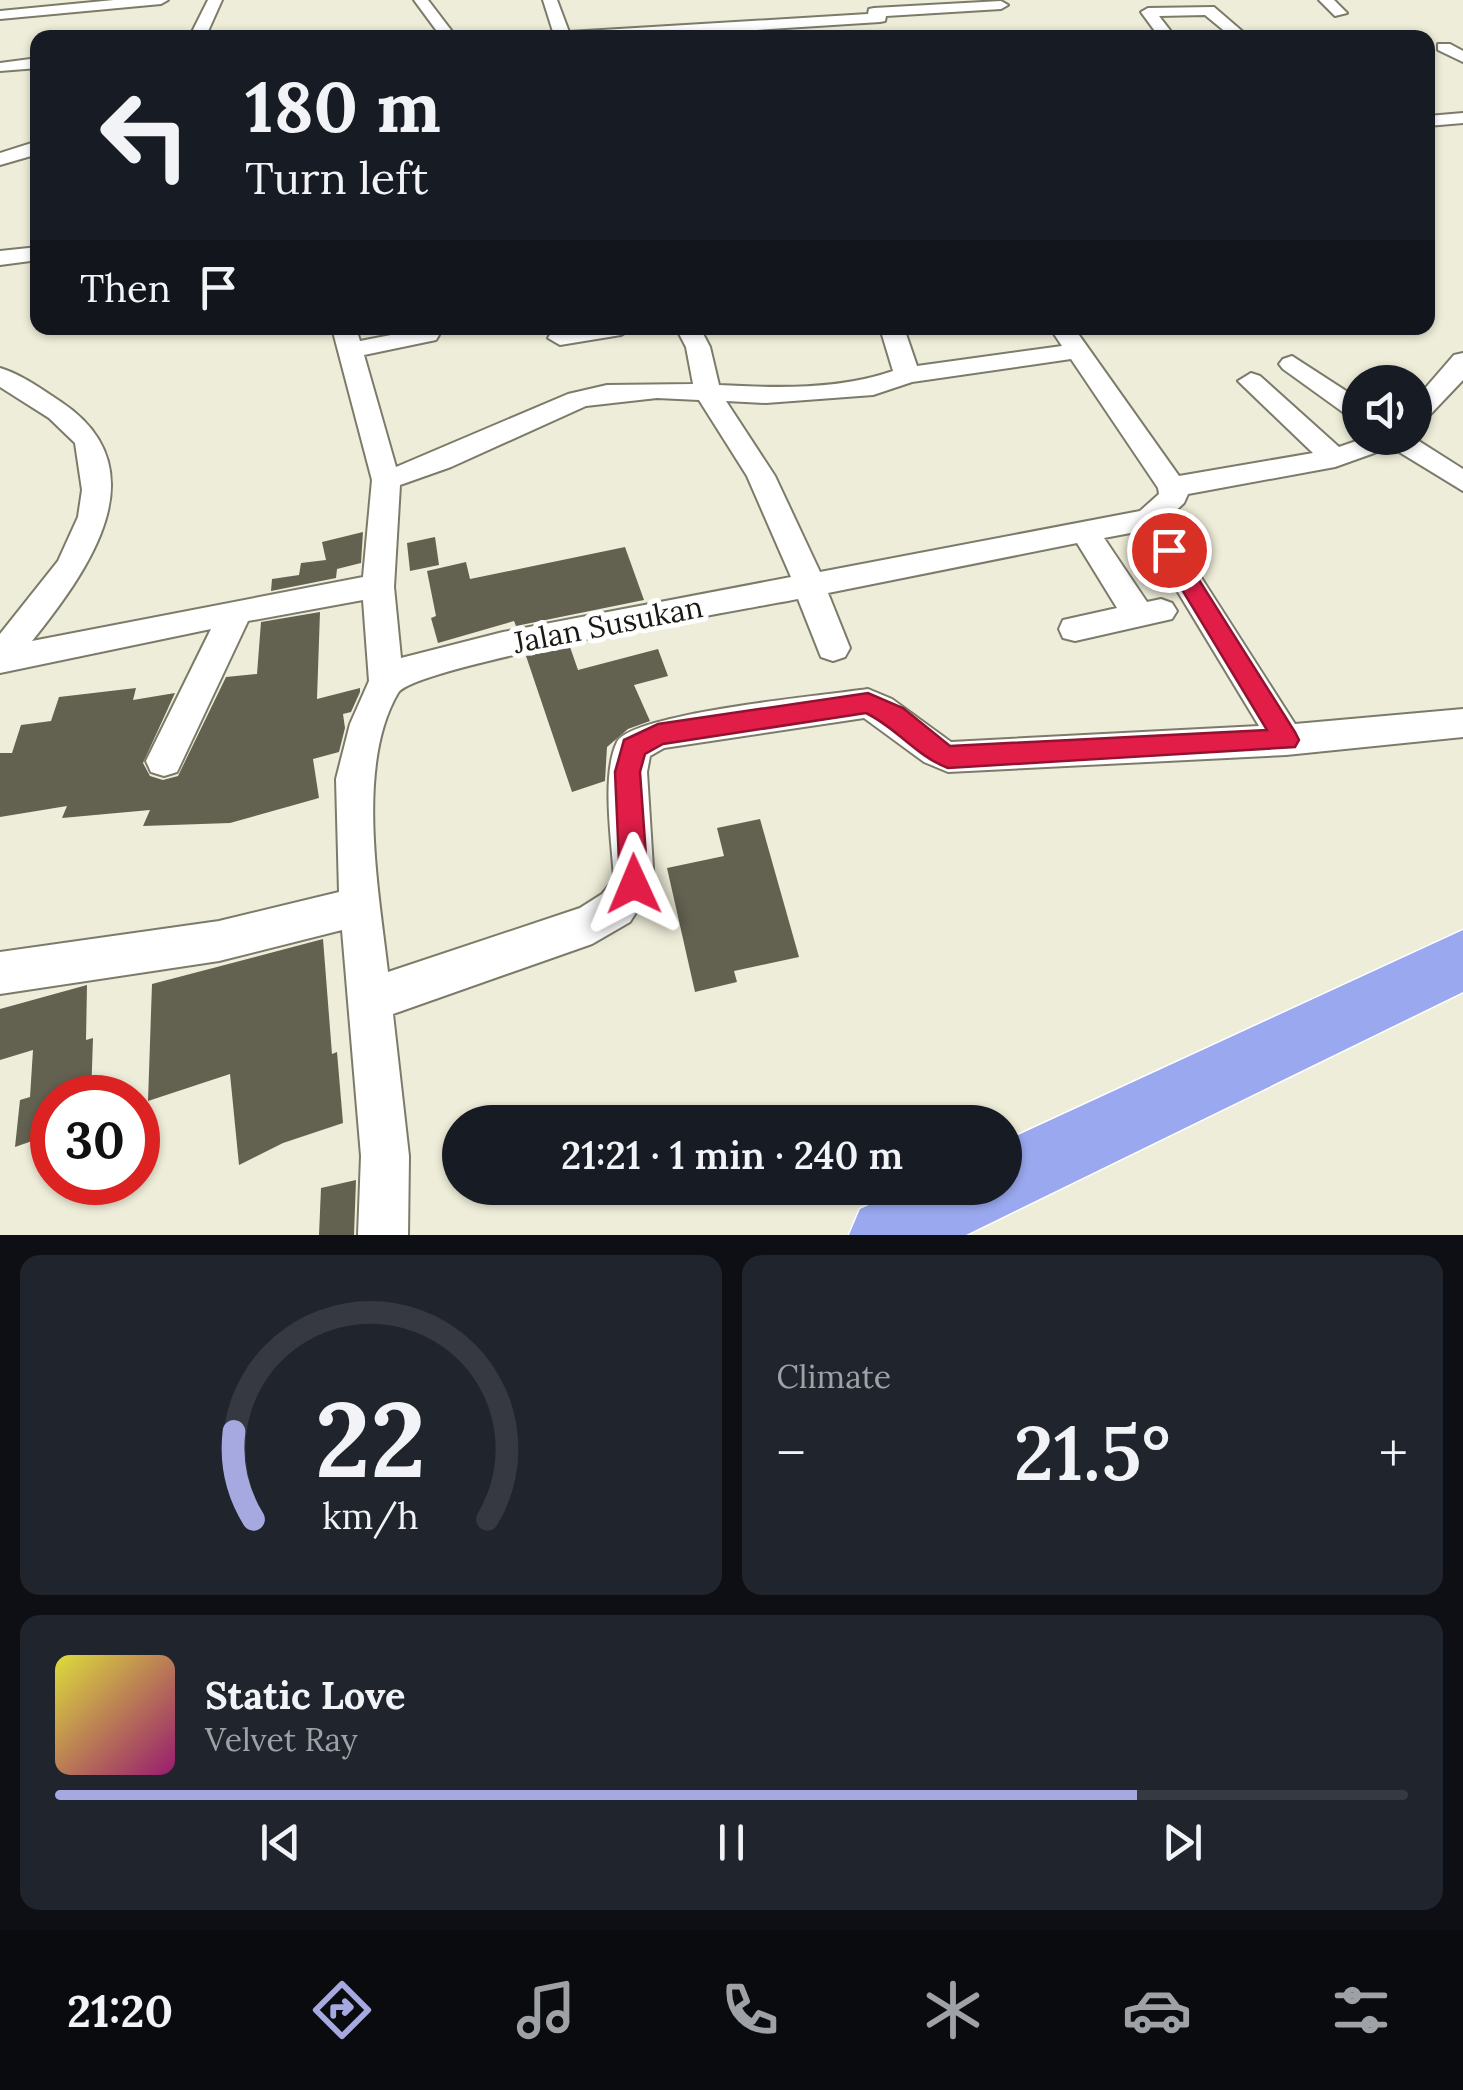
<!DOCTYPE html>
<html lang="en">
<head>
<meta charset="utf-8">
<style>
	:root { --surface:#171b24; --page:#20242c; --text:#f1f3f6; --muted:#9ea1a6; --line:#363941; --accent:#a5a9e0 }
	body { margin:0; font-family:Lora,serif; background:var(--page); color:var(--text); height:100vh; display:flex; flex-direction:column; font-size:38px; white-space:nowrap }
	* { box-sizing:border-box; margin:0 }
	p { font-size:32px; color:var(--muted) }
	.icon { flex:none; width:55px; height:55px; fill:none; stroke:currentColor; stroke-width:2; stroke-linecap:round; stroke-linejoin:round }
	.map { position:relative; height:1235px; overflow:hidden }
	.side { display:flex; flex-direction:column; gap:20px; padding:20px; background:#0d0f14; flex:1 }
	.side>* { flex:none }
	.banner { position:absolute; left:30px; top:30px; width:1405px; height:305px; border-radius:20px; box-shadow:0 2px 8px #0004; background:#171b24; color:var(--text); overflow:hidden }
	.buttons { position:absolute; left:1342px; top:365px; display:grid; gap:20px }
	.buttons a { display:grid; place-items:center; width:90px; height:90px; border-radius:50%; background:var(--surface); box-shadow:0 2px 8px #0004; font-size:50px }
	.speed { position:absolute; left:30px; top:1075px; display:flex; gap:20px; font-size:50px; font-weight:700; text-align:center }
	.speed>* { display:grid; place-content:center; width:130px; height:130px; border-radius:50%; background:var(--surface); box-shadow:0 2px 8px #0004; line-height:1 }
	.speed .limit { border:15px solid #d22; background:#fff; color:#111 }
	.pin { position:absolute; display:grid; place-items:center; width:85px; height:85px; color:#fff; margin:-42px; border:5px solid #fff; border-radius:50%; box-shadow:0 2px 10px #0007 }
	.me { position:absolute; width:110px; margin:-55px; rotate:359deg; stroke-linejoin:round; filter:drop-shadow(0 0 8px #0008) }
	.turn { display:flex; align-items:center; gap:35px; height:210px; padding:0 50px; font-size:45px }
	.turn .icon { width:130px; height:130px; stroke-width:2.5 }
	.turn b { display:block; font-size:70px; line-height:85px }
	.then { display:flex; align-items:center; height:95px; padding:0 50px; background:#0003; gap:20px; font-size:38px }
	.big { font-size:75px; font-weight:600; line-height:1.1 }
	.side .tile { flex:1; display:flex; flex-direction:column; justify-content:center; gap:15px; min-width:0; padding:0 35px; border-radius:20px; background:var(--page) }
	.side .dial { align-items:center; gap:0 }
	.dial svg { height:260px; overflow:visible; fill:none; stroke:var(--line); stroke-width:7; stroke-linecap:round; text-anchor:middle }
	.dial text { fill:var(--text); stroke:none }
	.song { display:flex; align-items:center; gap:30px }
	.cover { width:120px; height:120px; border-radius:15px; background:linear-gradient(135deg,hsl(60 70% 55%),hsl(320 70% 35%)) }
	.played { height:10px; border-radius:5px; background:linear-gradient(90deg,var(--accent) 80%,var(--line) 80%) }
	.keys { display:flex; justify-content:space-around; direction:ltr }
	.heat { display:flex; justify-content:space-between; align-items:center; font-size:55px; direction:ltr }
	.side .tiles { flex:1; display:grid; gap:20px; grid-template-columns:1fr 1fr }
	.tile:last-child { grid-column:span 2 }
	.trip { position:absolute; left:442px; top:1105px; width:580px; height:100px; border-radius:50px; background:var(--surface); box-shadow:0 2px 8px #0004; font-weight:600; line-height:100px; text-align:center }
	.tabs { display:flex; height:160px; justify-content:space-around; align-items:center; background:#090b0e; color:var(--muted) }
	.tabs .icon { width:70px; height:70px }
	.tabs .on { color:var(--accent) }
	.tabs b { font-size:45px; color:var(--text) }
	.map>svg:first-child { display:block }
	.building { fill:#636251 }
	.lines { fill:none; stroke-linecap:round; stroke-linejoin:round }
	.minor-casing { stroke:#7c7b6a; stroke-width:4 }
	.highway-casing { stroke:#fff; stroke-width:3 }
	.minor { fill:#fff; fill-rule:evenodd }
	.highway { fill:#9aa8ef; fill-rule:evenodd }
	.route { fill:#e11d48; stroke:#92132f; stroke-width:2.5 }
	.labels { text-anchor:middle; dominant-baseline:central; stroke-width:10; stroke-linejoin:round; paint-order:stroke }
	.street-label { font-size:30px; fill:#191812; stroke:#fff }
</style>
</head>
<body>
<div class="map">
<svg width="1463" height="1235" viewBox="0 0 1463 1235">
	<rect width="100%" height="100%" fill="#eeedd9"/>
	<g class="building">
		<polygon points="363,532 361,563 337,569 336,578 271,591 272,579 299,575 301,563 326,560 322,542"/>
		<polygon points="435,537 439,565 410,571 407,543"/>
		<polygon points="625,547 644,600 516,626 514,621 438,643 431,618 436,616 427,571 466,562 470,579"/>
		<polygon points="320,612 317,699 360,688 360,692 351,712 343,714 345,728 339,752 313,759 319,798 230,823 143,826 150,810 62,818 67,806 0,817 0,753 12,753 21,725 51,721 59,697 136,688 133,700 175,693 143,763 150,776 163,780 178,776 226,677 257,674 261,622"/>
		<polygon points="570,647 578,670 658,649 668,676 634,685 650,721 628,729 607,747 605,781 572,792 526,656"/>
		<polygon points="760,819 799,957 734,971 737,982 695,992 667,868 724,856 717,828"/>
		<polygon points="323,939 332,1054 337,1052 343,1123 283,1143 239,1165 230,1074 148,1101 152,984"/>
		<polygon points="87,985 86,1040 93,1038 91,1098 52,1098 52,1134 15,1147 20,1100 30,1097 33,1050 0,1060 0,1009"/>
		<polygon points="356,1180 354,1235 319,1235 321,1188"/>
	</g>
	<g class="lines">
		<g class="minor-casing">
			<g id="minor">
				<polygon points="114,0 168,0 161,4 0,19 0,11"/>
				<polygon points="208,0 222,0 205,38 189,38"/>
				<polygon points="414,0 428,0 457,38 442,38"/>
				<polygon points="543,0 557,0 569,32 868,14 869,9 874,8 1001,1 1008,5 1001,9 886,16 885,21 880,22 632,38 555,38"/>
				<polygon points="1319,0 1334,0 1347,13 1335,16"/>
				<polygon points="1214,7 1250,38 1233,38 1205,15 1159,16 1176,38 1160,38 1141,12 1148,8"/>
				<polygon points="1438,44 1450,44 1463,51 1463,62 1438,50"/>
				<polygon points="38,58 38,68 0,71 0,63"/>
				<polygon points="1463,113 1463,123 1428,126 1428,116"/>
				<polygon points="38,141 38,154 0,165 0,153"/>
				<polygon points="38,247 38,260 0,265 0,251"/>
				<path d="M332,328H356L360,341L427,328L439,335L436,340L364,355L396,467L568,394L607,385L693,384L686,347L676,328H700L710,347L719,385C776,388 839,390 893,371L880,328H904L917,366L1062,346L1050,328H1074L1179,476L1313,453L1238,381L1251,373L1260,376L1339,447L1365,438H1414L1463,469V491L1391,447L1335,467L1188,494L1184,503L1165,521L1295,724L1463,709V737L1286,755L948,772L924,762L864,718L664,748L650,756L647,772L654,884L630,922L592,944L393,1014L409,1156L408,1235H358L361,1156L342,930L219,961L0,994V952L219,921L339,892L336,779L350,724L369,681L363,600L248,621L177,772L164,776L151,772L146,761L211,629L0,673V634L58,561L78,517L82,490L75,443L49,418L0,387V368C21,374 43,390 61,402C162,469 88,571 32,641L363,577L372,480ZM1071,359L1158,488L1159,494L1140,511L820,572L775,476L726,401L766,403L873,395L912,382ZM657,398L699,400L747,476L791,577L503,632L401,658L394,587L400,485L451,467L586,406ZM1141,531L1259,726L951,742L892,699L868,689C828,695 632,713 617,742C601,775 612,842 614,879L602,894L580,908L388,972C379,892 355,766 398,693C414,666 746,609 798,599L821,657L833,661L845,657L850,648L828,593L1077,543L1117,608L1063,620L1059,629L1063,638L1075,641L1172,619L1177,611L1172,603L1161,599L1147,602L1104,538Z"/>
				<polygon points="580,328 633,328 621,335 560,345 548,338 551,333"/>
				<polygon points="1463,353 1463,380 1424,421 1415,423 1415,400 1454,355"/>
				<polygon points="1292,356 1360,400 1360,420 1351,418 1283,369 1279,364 1283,359"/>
			</g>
		</g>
		<g class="highway-casing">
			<polygon id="highway" points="1463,930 1463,992 966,1235 849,1235 860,1209 906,1188 1005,1188 1005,1141"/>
		</g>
		<use href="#minor" class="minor"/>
		<use href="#highway" class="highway"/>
	</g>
	<path class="route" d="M1169,543L1177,545L1295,732L1299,740L1295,747L948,768C916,756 897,728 866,713L663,744L645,754L640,772L648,884L644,893L634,897L624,893L620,884L615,772L624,740L658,724L868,693L903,708L950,746L1267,730L1158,550Z"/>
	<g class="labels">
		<g class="street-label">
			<text transform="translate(608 624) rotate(-11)">Jalan Susukan</text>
		</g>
	</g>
</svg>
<div class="buttons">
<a><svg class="icon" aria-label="sound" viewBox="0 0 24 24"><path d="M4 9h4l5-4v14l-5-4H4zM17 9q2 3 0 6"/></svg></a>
</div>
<div class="speed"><div class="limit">30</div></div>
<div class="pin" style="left:1169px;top:550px;background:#d93025"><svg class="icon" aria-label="arrive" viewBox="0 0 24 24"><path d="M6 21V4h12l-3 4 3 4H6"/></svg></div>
<svg class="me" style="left:634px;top:884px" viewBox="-20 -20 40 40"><path d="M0-17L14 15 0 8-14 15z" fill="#e11d48" stroke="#fff" stroke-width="4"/></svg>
<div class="trip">21:21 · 1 min · 240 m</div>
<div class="banner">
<div class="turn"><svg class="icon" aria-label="left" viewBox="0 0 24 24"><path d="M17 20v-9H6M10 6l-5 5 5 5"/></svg><div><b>180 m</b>Turn left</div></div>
<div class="then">Then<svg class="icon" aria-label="arrive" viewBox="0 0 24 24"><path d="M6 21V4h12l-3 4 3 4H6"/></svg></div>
</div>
</div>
<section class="side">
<div class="tiles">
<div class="tile dial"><svg viewBox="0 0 100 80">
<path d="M14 69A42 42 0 1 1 86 69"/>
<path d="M14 69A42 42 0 0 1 8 42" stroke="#a5a9e0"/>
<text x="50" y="56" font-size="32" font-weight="700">22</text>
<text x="50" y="72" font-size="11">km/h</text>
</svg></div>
<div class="tile"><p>Climate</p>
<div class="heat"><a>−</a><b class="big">21.5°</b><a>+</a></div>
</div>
<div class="tile">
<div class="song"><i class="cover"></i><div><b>Static Love</b><p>Velvet Ray</p></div></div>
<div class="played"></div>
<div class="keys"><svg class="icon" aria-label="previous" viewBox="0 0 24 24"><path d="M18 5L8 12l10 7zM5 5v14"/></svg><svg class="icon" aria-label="pause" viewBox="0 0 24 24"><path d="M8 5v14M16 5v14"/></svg><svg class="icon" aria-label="next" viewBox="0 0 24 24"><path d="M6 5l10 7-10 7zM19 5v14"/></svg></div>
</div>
</div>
</section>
<nav class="tabs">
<b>21:20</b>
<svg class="icon on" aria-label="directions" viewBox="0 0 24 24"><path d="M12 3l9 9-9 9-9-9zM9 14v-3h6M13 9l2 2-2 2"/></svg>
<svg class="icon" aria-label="music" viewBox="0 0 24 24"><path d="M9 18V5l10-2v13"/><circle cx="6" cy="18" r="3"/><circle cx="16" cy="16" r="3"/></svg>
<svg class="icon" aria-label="phone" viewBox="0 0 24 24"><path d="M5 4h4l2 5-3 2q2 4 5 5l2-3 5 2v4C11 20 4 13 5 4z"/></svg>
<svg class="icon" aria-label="climate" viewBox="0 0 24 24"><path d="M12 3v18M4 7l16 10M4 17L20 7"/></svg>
<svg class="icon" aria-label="car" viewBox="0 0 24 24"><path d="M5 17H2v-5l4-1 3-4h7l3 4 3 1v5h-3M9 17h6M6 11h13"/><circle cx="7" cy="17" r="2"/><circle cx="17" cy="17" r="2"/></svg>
<svg class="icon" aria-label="filters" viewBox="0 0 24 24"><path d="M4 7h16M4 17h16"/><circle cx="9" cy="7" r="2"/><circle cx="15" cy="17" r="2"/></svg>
</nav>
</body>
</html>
